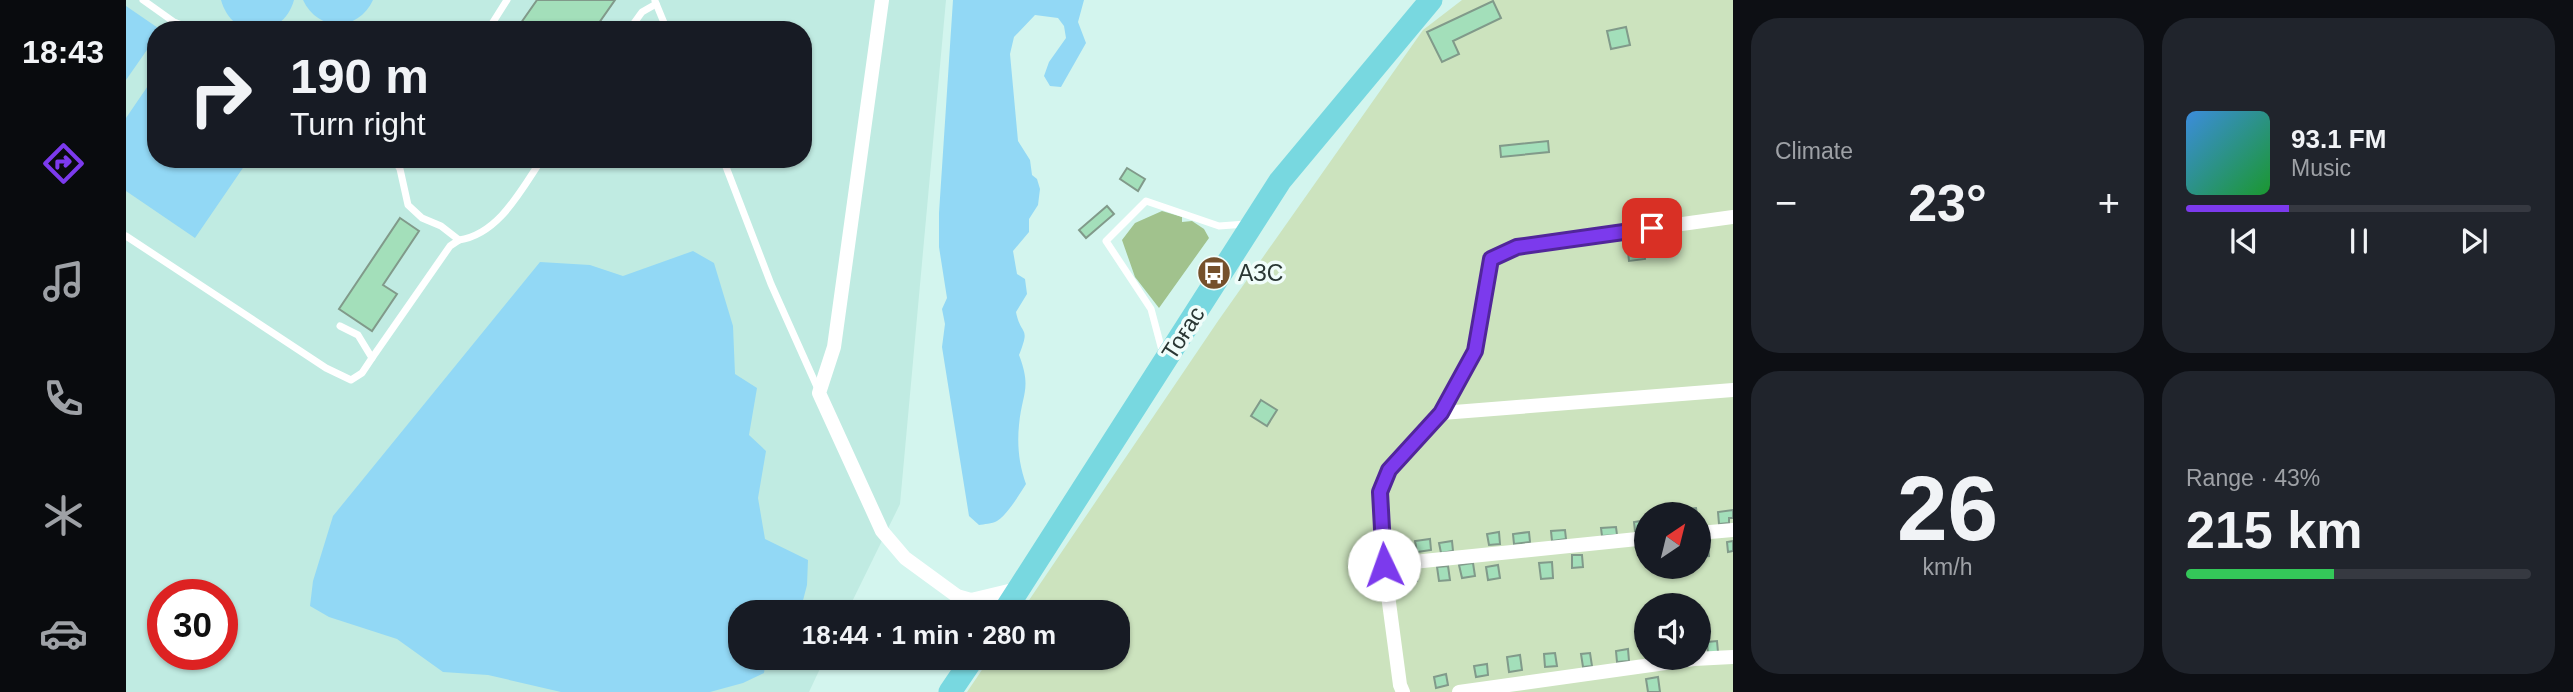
<!DOCTYPE html>
<html lang="en">
<head>
<meta charset="utf-8">
<style>
	:root { --surface:#171b24; --page:#20242c; --text:#f1f3f6; --muted:#9ea1a6; --line:#363941; --accent:#7c3aed }
	body { margin:0; font-family:Arial,sans-serif; background:var(--page); color:var(--text); height:100vh; display:flex; flex-direction:column; font-size:26px; white-space:nowrap }
	* { box-sizing:border-box; margin:0 }
	p { font-size:23px; color:var(--muted) }
	.icon { flex:none; width:38px; height:38px; fill:none; stroke:currentColor; stroke-width:2; stroke-linecap:round; stroke-linejoin:round }
	.map { position:relative; flex:1; overflow:hidden }
	.panel { display:flex; flex-direction:column; gap:18px; padding:18px; background:#0d0f14; width:840px }
	.panel>* { flex:none }
	.guide { position:absolute; left:21px; top:21px; width:665px; height:147px; border-radius:28px; box-shadow:0 2px 5px #0004; background:#171b24; color:var(--text); overflow:hidden }
	.needle { width:46px; rotate:35deg }
	.buttons { position:absolute; left:1508px; top:502px; display:grid; gap:14px }
	.buttons a { display:grid; place-items:center; width:77px; height:77px; border-radius:50%; background:var(--surface); box-shadow:0 2px 5px #0004; font-size:35px }
	.speed { position:absolute; left:21px; top:579px; display:flex; gap:14px; font-size:35px; font-weight:700; text-align:center }
	.speed>* { display:grid; place-content:center; width:91px; height:91px; border-radius:50%; background:var(--surface); box-shadow:0 2px 5px #0004; line-height:1 }
	.speed .limit { border:10px solid #d22; background:#fff; color:#111 }
	.pin { position:absolute; display:grid; place-items:center; width:60px; height:60px; color:#fff; margin:-30px; border-radius:14px; box-shadow:0 4px 10px #0006 }
	.me { position:absolute; width:77px; margin:-38px; rotate:357deg; stroke-linejoin:round; filter:drop-shadow(0 0 5px #0008) }
	.turn { display:flex; align-items:center; gap:24px; height:147px; padding:0 28px; font-size:32px }
	.turn .icon { width:91px; height:91px; stroke-width:2.5 }
	.turn b { display:block; font-size:49px; line-height:60px }
	.big { font-size:52px; font-weight:600; line-height:1.1 }
	.panel .widget { flex:1; display:flex; flex-direction:column; justify-content:center; gap:10px; min-width:0; padding:0 24px; border-radius:28px; background:var(--page) }
	.panel .dial { align-items:center; gap:0 }
	.dial b { font-size:91px; line-height:1 }
	.song { display:flex; align-items:center; gap:21px }
	.cover { width:84px; height:84px; border-radius:10px; background:linear-gradient(135deg,hsl(210 70% 55%),hsl(130 70% 35%)) }
	.played { height:7px; border-radius:4px; background:linear-gradient(90deg,var(--accent) 30%,var(--line) 30%) }
	.keys { display:flex; justify-content:space-around; direction:ltr }
	.heat { display:flex; justify-content:space-between; align-items:center; font-size:38px; direction:ltr }
	.charge { height:10px; border-radius:5px; background:linear-gradient(90deg,#34c759 43%,var(--line) 0) }
	.panel .tiles { flex:1; display:grid; gap:18px; grid-template-columns:repeat(2,1fr) }
	.trip { position:absolute; left:602px; top:600px; width:402px; height:70px; border-radius:28px; background:var(--surface); box-shadow:0 2px 5px #0004; font-weight:600; line-height:70px; text-align:center }
	main { display:flex; flex:1; min-height:0 }
	.tabs { display:flex; flex-direction:column; width:126px; justify-content:space-around; align-items:center; background:#090b0e; color:var(--muted) }
	.tabs .icon { width:49px; height:49px }
	.tabs .active { color:var(--accent) }
	.tabs b { font-size:32px; color:var(--text) }
	.map>svg:first-child { display:block }
	.built { fill:#c0ebe2; fill-rule:evenodd }
	.green { fill:#cce3be; fill-rule:evenodd }
	.forest { fill:#a1c28d }
	.water { fill:#92d8f5 }
	.building { fill:#a3dfba; stroke:#819a8a; stroke-width:2 }
	.lines { fill:none; stroke-linecap:round; stroke-linejoin:round }
	.service { stroke:#fff; stroke-width:7 }
	.minor { stroke:#fff; stroke-width:14 }
	.trunk { stroke:#78d8e0; stroke-width:23 }
	.route-casing { stroke:#51269a; stroke-width:18 }
	.route { stroke:#7c3aed; stroke-width:12 }
	.labels { text-anchor:middle; dominant-baseline:central; stroke-width:7; stroke-linejoin:round; paint-order:stroke }
	.poi-label { font-size:23px; fill:#2a3734; stroke:#f0fdfa; text-anchor:start }
	.street-label { font-size:23px; fill:#2a3734; stroke:#f0fdfa }
</style>
</head>
<body>
<main>
<nav class="tabs">
<b>18:43</b>
<svg class="icon active" aria-label="directions" viewBox="0 0 24 24"><path d="M12 3l9 9-9 9-9-9zM9 14v-3h6M13 9l2 2-2 2"/></svg>
<svg class="icon" aria-label="music" viewBox="0 0 24 24"><path d="M9 18V5l10-2v13"/><circle cx="6" cy="18" r="3"/><circle cx="16" cy="16" r="3"/></svg>
<svg class="icon" aria-label="phone" viewBox="0 0 24 24"><path d="M5 4h4l2 5-3 2q2 4 5 5l2-3 5 2v4C11 20 4 13 5 4z"/></svg>
<svg class="icon" aria-label="climate" viewBox="0 0 24 24"><path d="M12 3v18M4 7l16 10M4 17L20 7"/></svg>
<svg class="icon" aria-label="car" viewBox="0 0 24 24"><path d="M5 17H2v-5l4-1 3-4h7l3 4 3 1v5h-3M9 17h6M6 11h13"/><circle cx="7" cy="17" r="2"/><circle cx="17" cy="17" r="2"/></svg>
</nav>
<div class="map">
<svg width="1607" height="692" viewBox="0 0 1607 692">
	<rect width="100%" height="100%" fill="#d3f5ee"/>
	<path class="built" d="M0,0H820L774,504L721,612H614V658H699L683,692H0ZM30,30H677V159H30ZM37,595H96V654H37Z"/>
	<path class="green" d="M1336,0H1607V692H841L864,658H992V612H895L1092,321L1297,30ZM1521,514H1573V567H1521ZM1521,606H1573V658H1521Z"/>
	<polygon class="forest" points="1036,211 1056,217 1056,222 1066,221 1078,229 1083,238 1033,308 1009,277 996,240 1009,223"/>
	<g class="water">
		<path d="M95,0H168C157,40 106,41 95,0Z"/>
		<path d="M177,0H247C232,32 192,32 177,0Z"/>
		<path d="M827,0H958L952,22L960,43L935,87L924,86L918,76L923,62L940,38L938,26L932,18L909,15L888,37L884,54L892,141L904,160L906,175L911,179L914,189L912,205L903,219V232L887,251L891,274L899,279L901,294L890,312C895,337 905,325 893,355C906,389 896,393 893,425C891,445 893,465 900,484C893,495 881,515 871,521C866,524 858,524 853,525L843,516L816,347L819,324L816,309L821,298L813,247V213Z"/>
		<polygon points="0,6 35,30 30,30 30,37 0,80"/>
		<polygon points="30,74 30,159 123,159 69,238 0,191 0,118"/>
		<polygon points="567,251 588,263 607,326 609,374 631,388 623,435 640,451 632,498 639,539 682,560 681,585 674,612 614,612 614,658 640,658 638,673 617,683 584,692 435,692 362,675 317,672 271,639 203,617 184,606 187,581 207,516 414,262 464,265 497,276"/>
	</g>
	<g class="building">
		<polygon points="411,0 489,0 468,30 390,30"/>
		<polygon points="1367,1 1375,18 1327,41 1333,54 1316,62 1301,32"/>
		<polygon points="1500,27 1504,45 1485,49 1481,31"/>
		<polygon points="1422,141 1423,152 1375,157 1374,146"/>
		<polygon points="1001,168 1019,179 1012,191 994,179"/>
		<polygon points="981,206 988,214 960,238 953,230"/>
		<polygon points="274,218 293,231 257,285 271,294 246,331 213,309"/>
		<polygon points="1517,240 1519,259 1503,261 1501,243"/>
		<polygon points="1135,400 1151,410 1141,426 1125,416"/>
		<polygon points="1570,508 1571,514 1560,514 1560,509"/>
		<polygon points="1607,510 1607,518 1603,518 1603,523 1593,524 1592,512"/>
		<polygon points="1515,521 1516,530 1509,531 1508,522"/>
		<polygon points="1490,527 1491,535 1476,536 1475,528"/>
		<polygon points="1439,530 1440,539 1426,541 1425,531"/>
		<polygon points="1373,532 1374,544 1363,545 1361,534"/>
		<polygon points="1403,532 1404,542 1388,544 1387,534"/>
		<polygon points="1304,539 1305,550 1291,552 1289,541"/>
		<polygon points="1326,541 1327,551 1315,553 1313,543"/>
		<polygon points="1607,541 1607,551 1602,552 1601,542"/>
		<polygon points="1582,543 1583,556 1574,557 1573,544"/>
		<polygon points="1446,555 1456,555 1457,567 1446,568"/>
		<polygon points="1426,562 1427,578 1415,579 1413,563"/>
		<polygon points="1347,563 1349,576 1336,578 1333,565"/>
		<polygon points="1372,565 1374,578 1362,580 1360,567"/>
		<polygon points="1322,566 1324,580 1313,581 1311,567"/>
		<polygon points="1289,570 1291,581 1279,583 1277,571"/>
		<polygon points="1591,641 1592,652 1582,653 1581,642"/>
		<polygon points="1502,649 1503,661 1491,662 1490,651"/>
		<polygon points="1429,653 1431,666 1419,667 1418,654"/>
		<polygon points="1464,653 1466,666 1457,667 1455,654"/>
		<polygon points="1394,655 1396,670 1383,672 1381,657"/>
		<polygon points="1361,664 1362,675 1350,677 1348,666"/>
		<polygon points="1320,674 1322,685 1310,688 1308,677"/>
		<polygon points="1532,677 1534,692 1522,692 1520,679"/>
	</g>
	<g class="lines">
		<g class="service">
			<polyline points="17,0 48,22 68,30"/>
			<polyline points="529,1 541,30"/>
			<polyline points="362,30 381,0"/>
			<polyline points="503,30 516,12 530,4"/>
			<path d="M268,159L274,169L282,205L296,218L315,226L333,240C373,234 395,190 416,159"/>
			<polyline points="597,159 645,284 692,389"/>
			<polyline points="0,236 200,368 225,380 236,373 246,358 232,335 214,326"/>
			<polyline points="1037,354 1025,309 980,241 1020,201 1093,226 1120,224"/>
			<polyline points="246,358 324,246 333,240"/>
		</g>
		<g class="minor">
			<polyline points="756,0 708,347 693,393 756,531 779,558 831,596 845,600 891,589"/>
			<polyline points="1316,413 1607,390"/>
			<polyline points="1573,533 1607,530"/>
			<polyline points="1258,565 1521,538"/>
			<polyline points="831,596 839,612"/>
			<polyline points="1277,692 1274,685 1258,565 1254,492 1263,470 1316,413 1349,351 1365,259 1391,247 1607,217"/>
			<polyline points="1333,692 1568,659 1607,657"/>
		</g>
		<g class="trunk">
			<polyline points="878,612 1154,181 1305,0"/>
			<polyline points="824,692 847,658"/>
		</g>
	</g>
	<g class="lines">
		<g class="route-casing">
			<polyline id="route" points="1258,565 1254,492 1263,470 1315,413 1349,351 1365,259 1391,247 1526,228"/>
		</g>
		<use href="#route" class="route"/>
	</g>
	<defs>
		<g id="bus-disc" transform="scale(1.75)"><circle r="9.5" fill="#75502b" stroke="#f0fdfa"/><path d="M-5-6H5V4H4V6H2V4H-2V6H-4V4H-5ZM-3.5-4V0h7V-4ZM-3.5 1.2v1.5H-2V1.2ZM2 1.2v1.5H3.5V1.2Z" fill="#fff"/></g>
	</defs>
	<g fill-rule="evenodd">
		<use href="#bus-disc" x="1088" y="273"/>
	</g>
	<g class="labels">
		<g class="poi-label">
			<text x="1112" y="273">АЗС</text>
		</g>
		<g class="street-label">
			<text transform="translate(1057 333) rotate(-57)">Тоғас</text>
		</g>
	</g>
</svg>
<div class="buttons">
<a><svg class="needle" viewBox="-14 -14 28 28"><path d="M0-13l5 13h-10z" fill="#e53935"/><path d="M0 13l5-13h-10z" fill="#9ea1a6"/></svg></a>
<a><svg class="icon" aria-label="sound" viewBox="0 0 24 24"><path d="M4 9h4l5-4v14l-5-4H4zM17 9q2 3 0 6"/></svg></a>
</div>
<div class="speed"><div class="limit">30</div></div>
<div class="pin" style="left:1526px;top:228px;background:#d93025"><svg class="icon" aria-label="arrive" viewBox="0 0 24 24"><path d="M6 21V4h12l-3 4 3 4H6"/></svg></div>
<svg class="me" style="left:1258px;top:565px" viewBox="-20 -20 40 40"><circle r="19" fill="#fff"/><path d="M0-13L10 11 0 6-10 11z" fill="#7c3aed"/></svg>
<div class="trip">18:44 · 1 min · 280 m</div>
<div class="guide">
<div class="turn"><svg class="icon" aria-label="right" viewBox="0 0 24 24"><path d="M7 20v-9h11M14 6l5 5-5 5"/></svg><div><b>190 m</b>Turn right</div></div>
</div>
</div>
<section class="panel">
<div class="tiles">
<div class="widget"><p>Climate</p>
<div class="heat"><a>−</a><b class="big">23°</b><a>+</a></div>
</div>
<div class="widget">
<div class="song"><i class="cover"></i><div><b>93.1 FM</b><p>Music</p></div></div>
<div class="played"></div>
<div class="keys"><svg class="icon" aria-label="previous" viewBox="0 0 24 24"><path d="M18 5L8 12l10 7zM5 5v14"/></svg><svg class="icon" aria-label="pause" viewBox="0 0 24 24"><path d="M8 5v14M16 5v14"/></svg><svg class="icon" aria-label="next" viewBox="0 0 24 24"><path d="M6 5l10 7-10 7zM19 5v14"/></svg></div>
</div>
<div class="widget dial"><b>26</b><p>km/h</p></div>
<div class="widget"><p>Range · 43%</p><b class="big">215 km</b><div class="charge"></div></div>
</div>
</section>
</main>
</body>
</html>
